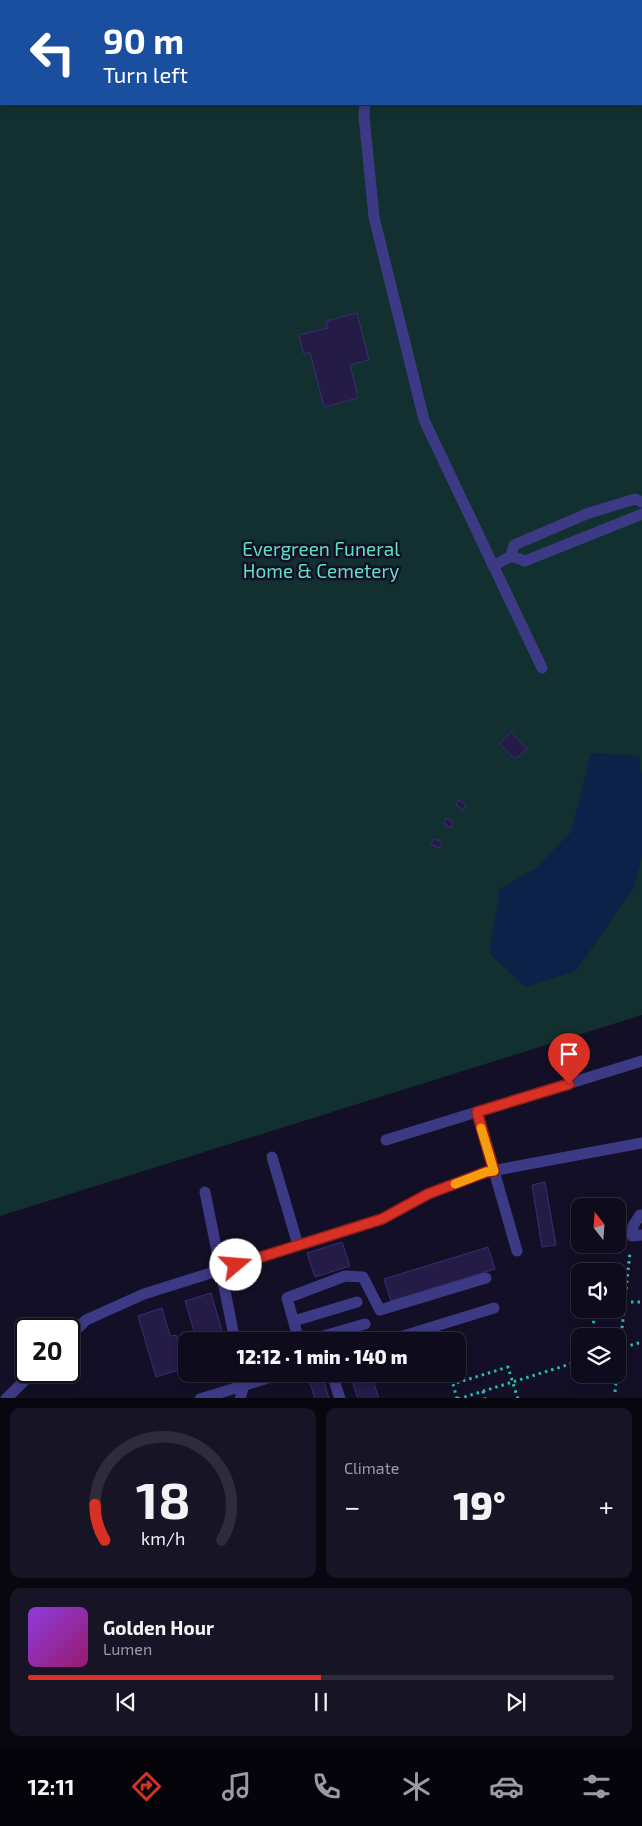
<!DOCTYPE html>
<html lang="en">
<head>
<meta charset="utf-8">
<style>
	:root { --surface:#0e0b1c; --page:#171425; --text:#f1f3f6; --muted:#9b9ba3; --line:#2e2b3b; --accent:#d93025 }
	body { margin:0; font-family:"Exo 2",sans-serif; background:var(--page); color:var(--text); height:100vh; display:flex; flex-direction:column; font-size:19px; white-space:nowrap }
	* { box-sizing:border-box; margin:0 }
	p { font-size:16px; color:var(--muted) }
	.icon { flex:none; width:28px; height:28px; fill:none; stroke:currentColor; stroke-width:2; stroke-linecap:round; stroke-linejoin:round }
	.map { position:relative; height:1398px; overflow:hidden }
	.panel { display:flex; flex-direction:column; gap:10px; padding:10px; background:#08060f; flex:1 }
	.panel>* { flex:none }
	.banner { position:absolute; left:0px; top:0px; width:642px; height:105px; box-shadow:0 2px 8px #0003,0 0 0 1px var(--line); background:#1a4fa0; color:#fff; overflow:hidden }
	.needle { width:32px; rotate:343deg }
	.fabs { position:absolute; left:571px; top:1198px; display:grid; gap:10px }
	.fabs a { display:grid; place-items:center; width:55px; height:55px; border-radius:10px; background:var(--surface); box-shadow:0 2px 8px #0003,0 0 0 1px var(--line); font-size:25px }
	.speed { position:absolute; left:15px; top:1318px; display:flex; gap:10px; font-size:25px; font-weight:700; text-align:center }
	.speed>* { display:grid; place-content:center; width:65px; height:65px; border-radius:50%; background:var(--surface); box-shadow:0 2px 8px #0003,0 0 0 1px var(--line); line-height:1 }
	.speed .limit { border:2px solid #111; border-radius:8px; background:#fff; color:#111 }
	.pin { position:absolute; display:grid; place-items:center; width:42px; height:42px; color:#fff; margin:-51px -21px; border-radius:50% 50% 50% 0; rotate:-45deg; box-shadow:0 0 5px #0007 }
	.pin .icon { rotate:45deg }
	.me { position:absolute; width:55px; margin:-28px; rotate:72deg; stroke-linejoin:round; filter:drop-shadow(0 0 4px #0008) }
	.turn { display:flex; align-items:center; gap:18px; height:105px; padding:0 20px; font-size:22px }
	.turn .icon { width:65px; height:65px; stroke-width:2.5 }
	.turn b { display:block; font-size:35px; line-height:42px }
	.big { font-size:38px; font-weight:800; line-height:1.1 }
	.panel .widget { flex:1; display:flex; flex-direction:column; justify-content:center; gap:8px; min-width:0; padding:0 18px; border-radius:10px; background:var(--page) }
	.panel .dial { align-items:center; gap:0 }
	.dial svg { height:130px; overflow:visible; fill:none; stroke:var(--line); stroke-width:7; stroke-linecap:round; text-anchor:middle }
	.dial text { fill:var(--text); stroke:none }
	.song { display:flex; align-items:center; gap:15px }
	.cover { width:60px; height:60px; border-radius:8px; background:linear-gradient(135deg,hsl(270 70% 55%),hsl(320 70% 35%)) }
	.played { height:5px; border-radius:2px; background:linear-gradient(90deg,var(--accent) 50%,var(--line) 50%) }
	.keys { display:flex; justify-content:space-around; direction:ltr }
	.heat { display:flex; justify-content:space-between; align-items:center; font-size:28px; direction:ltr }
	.panel .tiles { flex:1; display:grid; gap:10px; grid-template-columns:1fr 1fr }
	.widget:last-child { grid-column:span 2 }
	.trip { position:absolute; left:178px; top:1332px; width:288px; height:50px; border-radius:10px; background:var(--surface); box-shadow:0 2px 8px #0003,0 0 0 1px var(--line); font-weight:800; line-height:50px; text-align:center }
	.menu { display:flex; height:80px; justify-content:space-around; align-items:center; background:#06040b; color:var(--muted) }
	.menu .icon { width:35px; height:35px }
	.menu .current { color:var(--accent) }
	.menu b { font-size:22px; color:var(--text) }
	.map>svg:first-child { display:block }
	.green { fill:#12302f; fill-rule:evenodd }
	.water { fill:#0c2248 }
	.building { fill:#241b47; stroke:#3b2d73 }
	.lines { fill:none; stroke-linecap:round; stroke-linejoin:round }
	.path { stroke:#2fb8b0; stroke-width:3; stroke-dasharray:2.5 4; stroke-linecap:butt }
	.lane { stroke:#3d3a85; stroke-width:11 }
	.route-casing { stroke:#8d1f18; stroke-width:12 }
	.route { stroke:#d93025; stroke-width:9 }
	.slow { stroke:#f59e0b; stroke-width:9 }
	.labels { text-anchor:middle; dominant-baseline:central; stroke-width:5; stroke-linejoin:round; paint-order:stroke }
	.park-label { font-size:19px; fill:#5fe0c0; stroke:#130f26 }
</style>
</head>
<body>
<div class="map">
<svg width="642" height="1399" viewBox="0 0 642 1399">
	<rect width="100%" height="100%" fill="#130f26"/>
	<path class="green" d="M0,0H642V1015L0,1216ZM1,1H641V104H1Z"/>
	<polygon class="water" points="591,753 639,756 642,775 642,857 634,887 576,971 525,987 489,953 500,889 536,868 571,832"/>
	<g class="building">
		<polygon points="357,313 369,360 350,365 358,398 324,407 310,352 304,354 299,335 328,328 326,321"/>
		<polygon points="511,732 527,749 515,759 500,744"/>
		<polygon points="459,800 466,805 463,810 456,805"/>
		<polygon points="446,818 454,822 451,828 444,824"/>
		<polygon points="434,839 442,842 439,848 431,844"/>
		<polygon points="545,1182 556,1245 542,1247 532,1185"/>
		<polygon points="342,1242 350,1266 315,1277 307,1253"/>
		<polygon points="488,1247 495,1269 391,1301 384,1279"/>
		<polygon points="211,1293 225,1341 197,1341 185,1301"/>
		<polygon points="162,1308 170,1336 176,1335 185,1368 156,1377 138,1316"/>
		<polygon points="216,1374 232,1374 233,1378 219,1383"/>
		<polygon points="315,1374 322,1374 329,1399 315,1399 308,1376"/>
		<polygon points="350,1374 371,1374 379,1399 358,1399"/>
	</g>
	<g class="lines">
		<g class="path">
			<polyline points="603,1271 604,1268"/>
			<polyline points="618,1302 642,1302"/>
			<polyline points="591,1336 596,1309"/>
			<polyline points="618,1349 642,1342"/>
			<polyline points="618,1367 630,1252"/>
			<polyline points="483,1391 485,1399"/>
			<polyline points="615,1392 617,1374"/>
			<polyline points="457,1399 453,1384 508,1367 518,1399"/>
			<polyline points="458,1399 580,1361"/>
		</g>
		<g class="lane">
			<polyline points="378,1 378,0"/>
			<polyline points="365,104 364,116 374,217 424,420 542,668"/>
			<polyline points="511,556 525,561 642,514"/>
			<polyline points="493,566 511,556 514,545 589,513 635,499 642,502"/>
			<polyline points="477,1112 517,1251"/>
			<polyline points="386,1140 642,1061"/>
			<polyline points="272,1157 298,1245"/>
			<polyline points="205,1192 235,1341"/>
			<polyline points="642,1215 640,1215 633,1226 632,1236 642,1235"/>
			<polyline points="294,1321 357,1302"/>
			<polyline points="69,1337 86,1320 144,1294 382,1219 428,1194 486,1172 642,1143"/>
			<polyline points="299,1341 287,1298 345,1276 363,1277 380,1310 486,1278"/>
			<polyline points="306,1341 365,1324"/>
			<polyline points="387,1341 494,1308"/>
			<polyline points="332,1374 340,1399"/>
			<polyline points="6,1399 34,1371"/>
			<polyline points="200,1399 281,1374"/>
			<polyline points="240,1399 244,1385 241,1374"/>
		</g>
	</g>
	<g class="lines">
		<g class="route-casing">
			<polyline id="route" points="236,1265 382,1219 428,1194 486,1172 494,1171 477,1112 569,1084"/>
		</g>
		<use href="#route" class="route"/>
		<polyline class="slow" points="455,1184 486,1172 494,1171 481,1128"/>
	</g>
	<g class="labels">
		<g class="park-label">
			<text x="321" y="548">Evergreen Funeral<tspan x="321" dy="22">Home &amp; Cemetery</tspan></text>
		</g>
	</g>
</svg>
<div class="fabs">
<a><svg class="needle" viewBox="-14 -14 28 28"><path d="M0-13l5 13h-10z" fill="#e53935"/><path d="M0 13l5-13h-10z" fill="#9b9ba3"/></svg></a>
<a><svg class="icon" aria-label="sound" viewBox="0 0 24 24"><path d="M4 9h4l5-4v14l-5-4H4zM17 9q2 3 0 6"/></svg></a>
<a><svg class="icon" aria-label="layers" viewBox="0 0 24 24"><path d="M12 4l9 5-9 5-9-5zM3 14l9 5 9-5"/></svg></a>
</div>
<div class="speed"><div class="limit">20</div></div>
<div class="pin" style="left:569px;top:1084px;background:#d93025"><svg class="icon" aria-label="arrive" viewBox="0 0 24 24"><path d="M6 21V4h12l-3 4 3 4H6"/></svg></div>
<svg class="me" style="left:236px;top:1265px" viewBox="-20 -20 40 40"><circle r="19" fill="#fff"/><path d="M0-13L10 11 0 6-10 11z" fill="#d93025"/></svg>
<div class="trip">12:12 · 1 min · 140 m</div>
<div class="banner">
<div class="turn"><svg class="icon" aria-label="left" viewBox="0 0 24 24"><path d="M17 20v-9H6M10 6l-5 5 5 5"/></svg><div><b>90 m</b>Turn left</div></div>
</div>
</div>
<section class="panel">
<div class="tiles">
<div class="widget dial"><svg viewBox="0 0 100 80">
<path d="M14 69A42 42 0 1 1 86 69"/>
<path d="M14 69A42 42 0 0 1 8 47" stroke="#d93025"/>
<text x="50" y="56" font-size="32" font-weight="700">18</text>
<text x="50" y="72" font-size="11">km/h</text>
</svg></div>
<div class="widget"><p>Climate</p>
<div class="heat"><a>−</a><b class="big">19°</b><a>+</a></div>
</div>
<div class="widget">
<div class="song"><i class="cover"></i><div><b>Golden Hour</b><p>Lumen</p></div></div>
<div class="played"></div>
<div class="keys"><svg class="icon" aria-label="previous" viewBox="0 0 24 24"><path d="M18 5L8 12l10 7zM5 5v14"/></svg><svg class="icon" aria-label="pause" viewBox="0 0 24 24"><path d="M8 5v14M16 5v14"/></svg><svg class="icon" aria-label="next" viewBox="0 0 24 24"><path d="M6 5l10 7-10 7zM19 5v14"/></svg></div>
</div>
</div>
</section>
<nav class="menu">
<b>12:11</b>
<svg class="icon current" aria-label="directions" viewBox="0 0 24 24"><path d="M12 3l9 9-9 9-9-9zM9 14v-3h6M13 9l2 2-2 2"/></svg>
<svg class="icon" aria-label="music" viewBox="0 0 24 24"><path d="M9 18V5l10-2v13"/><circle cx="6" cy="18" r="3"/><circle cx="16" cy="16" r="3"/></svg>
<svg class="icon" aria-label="phone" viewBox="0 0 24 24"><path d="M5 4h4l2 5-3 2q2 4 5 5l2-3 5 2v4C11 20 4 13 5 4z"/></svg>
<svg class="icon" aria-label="climate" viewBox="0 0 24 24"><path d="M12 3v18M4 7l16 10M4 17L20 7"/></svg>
<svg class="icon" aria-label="car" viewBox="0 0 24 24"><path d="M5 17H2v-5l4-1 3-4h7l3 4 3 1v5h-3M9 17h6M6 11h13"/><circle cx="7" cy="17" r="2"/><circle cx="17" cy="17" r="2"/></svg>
<svg class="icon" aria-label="filters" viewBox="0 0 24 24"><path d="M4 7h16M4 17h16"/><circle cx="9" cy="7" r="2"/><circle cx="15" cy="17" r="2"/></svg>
</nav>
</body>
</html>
